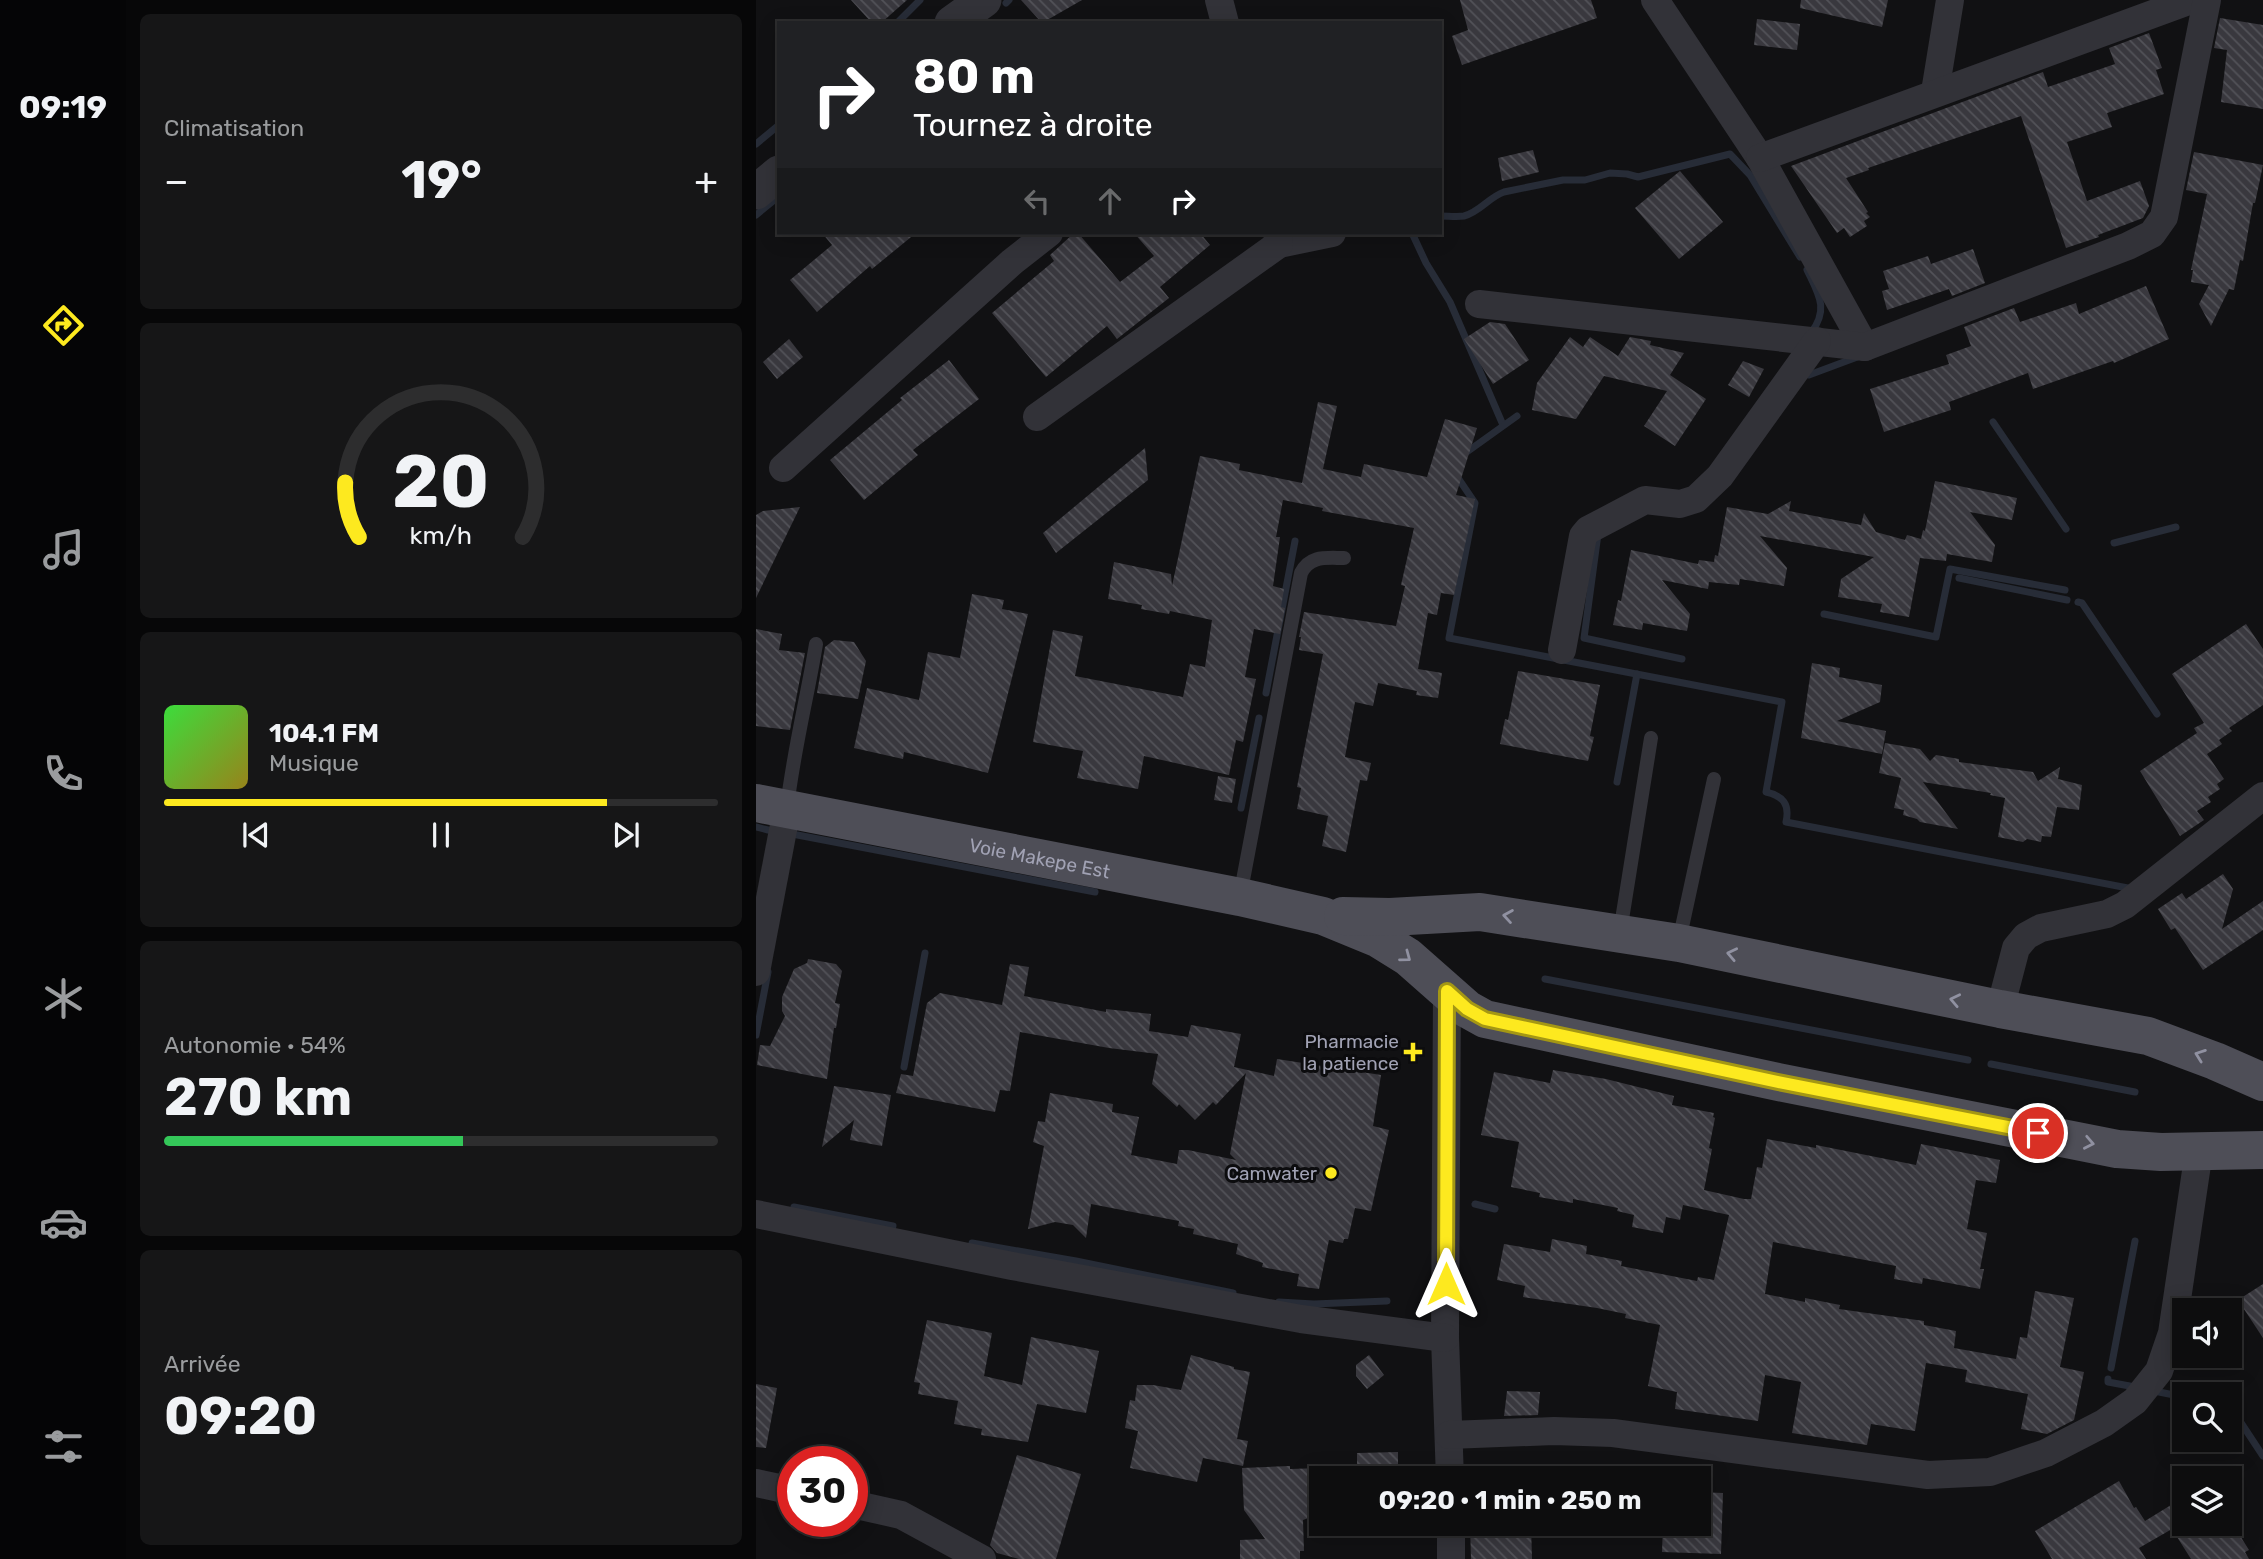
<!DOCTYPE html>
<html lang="fr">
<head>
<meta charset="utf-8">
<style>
	:root { --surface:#0d0d0e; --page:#161617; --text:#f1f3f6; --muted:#9a9c9e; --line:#2d2d2e; --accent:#fde91f }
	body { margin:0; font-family:Rubik,sans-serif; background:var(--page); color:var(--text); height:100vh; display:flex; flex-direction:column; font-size:26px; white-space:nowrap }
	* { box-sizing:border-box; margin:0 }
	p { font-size:23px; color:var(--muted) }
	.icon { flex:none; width:38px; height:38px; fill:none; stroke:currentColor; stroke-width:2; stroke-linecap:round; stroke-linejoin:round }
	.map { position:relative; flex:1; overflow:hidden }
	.details { display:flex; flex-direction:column; gap:14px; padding:14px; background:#070708; width:630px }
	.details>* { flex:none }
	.top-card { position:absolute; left:21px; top:21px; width:665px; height:214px; border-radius:0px; box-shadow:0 4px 18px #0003,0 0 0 2px var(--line); background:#202124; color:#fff; overflow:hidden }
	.buttons { position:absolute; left:1416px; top:1298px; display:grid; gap:14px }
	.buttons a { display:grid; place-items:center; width:70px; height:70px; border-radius:0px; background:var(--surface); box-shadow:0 4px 18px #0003,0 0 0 2px var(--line); font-size:35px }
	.speed { position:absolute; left:21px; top:1446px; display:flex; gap:14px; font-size:35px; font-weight:700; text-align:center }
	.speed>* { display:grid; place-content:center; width:91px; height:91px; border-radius:50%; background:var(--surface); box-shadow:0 4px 18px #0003,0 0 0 2px var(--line); line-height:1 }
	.speed .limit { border:10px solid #d22; background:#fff; color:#111 }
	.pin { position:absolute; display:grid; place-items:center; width:60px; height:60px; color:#fff; margin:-30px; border:4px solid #fff; border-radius:50%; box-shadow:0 2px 7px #0007 }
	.me { position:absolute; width:77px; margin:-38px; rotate:0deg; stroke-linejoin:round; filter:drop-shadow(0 0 5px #0008) }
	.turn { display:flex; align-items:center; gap:24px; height:147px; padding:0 21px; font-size:32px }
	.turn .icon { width:91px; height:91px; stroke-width:2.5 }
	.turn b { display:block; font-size:49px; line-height:60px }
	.lanes { display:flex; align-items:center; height:66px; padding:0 21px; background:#0003; justify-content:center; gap:35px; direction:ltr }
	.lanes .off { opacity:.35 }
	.big { font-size:52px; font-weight:700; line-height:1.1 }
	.details .tile { flex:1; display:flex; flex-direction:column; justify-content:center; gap:10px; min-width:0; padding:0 24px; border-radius:10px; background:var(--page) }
	.details .dial { align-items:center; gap:0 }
	.dial svg { height:182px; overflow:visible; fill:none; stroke:var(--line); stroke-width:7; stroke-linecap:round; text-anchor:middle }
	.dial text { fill:var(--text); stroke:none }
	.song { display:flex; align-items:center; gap:21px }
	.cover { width:84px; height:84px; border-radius:10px; background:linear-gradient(135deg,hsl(120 70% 55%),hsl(50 70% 35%)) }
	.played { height:7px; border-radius:4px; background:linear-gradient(90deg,var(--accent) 80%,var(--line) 80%) }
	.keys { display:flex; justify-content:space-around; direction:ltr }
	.heat { display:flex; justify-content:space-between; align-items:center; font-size:38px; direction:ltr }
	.charge { height:10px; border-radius:5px; background:linear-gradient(90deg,#34c759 54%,var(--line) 0) }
	.trip { position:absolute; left:553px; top:1466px; width:402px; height:70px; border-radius:0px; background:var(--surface); box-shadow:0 4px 18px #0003,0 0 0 2px var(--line); font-weight:700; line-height:70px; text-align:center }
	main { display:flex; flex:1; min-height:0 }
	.menu { display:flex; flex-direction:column; width:126px; justify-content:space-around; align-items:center; background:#050506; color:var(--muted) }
	.menu .icon { width:49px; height:49px }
	.menu .selected { color:var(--accent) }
	.menu b { font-size:32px; color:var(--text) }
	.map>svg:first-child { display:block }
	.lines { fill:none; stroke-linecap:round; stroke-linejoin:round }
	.stream { stroke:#272c37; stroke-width:7 }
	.building { fill:url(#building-back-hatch) }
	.service { stroke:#323238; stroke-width:14 }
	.minor { stroke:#323238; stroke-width:28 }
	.tertiary { stroke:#323238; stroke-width:35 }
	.primary { stroke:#4e4e57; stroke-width:38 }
	.oneway { stroke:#9091a1 }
	.route-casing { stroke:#a49714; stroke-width:18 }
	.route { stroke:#fde91f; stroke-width:12 }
	.poi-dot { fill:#fde91f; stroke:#0c0c0e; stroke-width:2.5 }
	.labels { text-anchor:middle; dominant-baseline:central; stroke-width:6; stroke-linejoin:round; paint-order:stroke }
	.street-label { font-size:19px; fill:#a1a2b4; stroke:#0c0c0e }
	.poi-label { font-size:19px; fill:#a1a2b4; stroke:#0c0c0e; text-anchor:end }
</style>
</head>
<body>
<main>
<nav class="menu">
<b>09:19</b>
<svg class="icon selected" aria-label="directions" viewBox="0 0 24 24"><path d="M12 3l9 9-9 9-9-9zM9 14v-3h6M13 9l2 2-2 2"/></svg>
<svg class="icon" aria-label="music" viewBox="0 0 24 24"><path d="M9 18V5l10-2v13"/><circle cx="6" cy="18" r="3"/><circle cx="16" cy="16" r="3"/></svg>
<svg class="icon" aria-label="phone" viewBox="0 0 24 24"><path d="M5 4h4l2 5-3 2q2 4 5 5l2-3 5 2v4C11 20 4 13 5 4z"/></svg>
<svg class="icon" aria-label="climate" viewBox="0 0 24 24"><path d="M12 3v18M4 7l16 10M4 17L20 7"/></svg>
<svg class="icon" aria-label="car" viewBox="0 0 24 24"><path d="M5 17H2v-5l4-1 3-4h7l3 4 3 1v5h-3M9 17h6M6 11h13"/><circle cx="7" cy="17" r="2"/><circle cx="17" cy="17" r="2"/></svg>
<svg class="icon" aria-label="filters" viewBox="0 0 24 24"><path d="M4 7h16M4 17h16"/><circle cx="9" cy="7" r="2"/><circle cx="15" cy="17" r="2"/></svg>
</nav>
<section class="details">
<div class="tile"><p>Climatisation</p>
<div class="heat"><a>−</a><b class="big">19°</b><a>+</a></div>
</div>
<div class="tile dial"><svg viewBox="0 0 100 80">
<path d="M14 69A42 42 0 1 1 86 69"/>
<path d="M14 69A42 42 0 0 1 8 45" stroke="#fde91f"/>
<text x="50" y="56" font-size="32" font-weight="700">20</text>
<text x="50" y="72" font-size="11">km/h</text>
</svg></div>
<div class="tile">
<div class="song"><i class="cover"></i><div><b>104.1 FM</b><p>Musique</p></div></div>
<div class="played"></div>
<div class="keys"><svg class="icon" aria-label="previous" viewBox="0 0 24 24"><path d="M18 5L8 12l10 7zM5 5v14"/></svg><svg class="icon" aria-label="pause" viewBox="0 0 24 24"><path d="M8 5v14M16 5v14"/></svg><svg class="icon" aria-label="next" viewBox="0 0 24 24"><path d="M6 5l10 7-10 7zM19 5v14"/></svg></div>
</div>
<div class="tile"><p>Autonomie · 54%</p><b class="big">270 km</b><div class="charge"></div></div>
<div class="tile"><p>Arrivée</p><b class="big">09:20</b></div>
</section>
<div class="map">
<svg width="1507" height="1559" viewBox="0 0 1507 1559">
	<defs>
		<pattern id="building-back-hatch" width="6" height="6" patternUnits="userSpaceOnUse" patternTransform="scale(1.75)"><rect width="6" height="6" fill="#39383e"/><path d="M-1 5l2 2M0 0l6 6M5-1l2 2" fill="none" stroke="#525258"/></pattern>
	</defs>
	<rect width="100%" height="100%" fill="#111113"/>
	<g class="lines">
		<g class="stream">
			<polyline points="250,3 253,0"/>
			<polyline points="141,23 164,0"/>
			<polyline points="0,144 23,125"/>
			<polyline points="0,215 17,201"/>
			<path d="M684,216C692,216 701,217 708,216C724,212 733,197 748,192L807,180H829L854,173L871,174L882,177L974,154L994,175L1044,257"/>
			<polyline points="656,233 670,263 694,302 747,425"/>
			<path d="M1051,270C1063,295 1073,309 1055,333"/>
			<polyline points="1049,374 1053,375 1104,356"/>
			<polyline points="1237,422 1310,529"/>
			<polyline points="708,454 761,416"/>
			<path d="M700,475L719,503L693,638L1026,702L1010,792C1027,796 1034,804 1030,822L1377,889"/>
			<polyline points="842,534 828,638 926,659"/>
			<polyline points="1358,543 1420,527"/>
			<polyline points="1203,578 1311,600"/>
			<polyline points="1322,602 1326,603 1401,714"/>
			<polyline points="1068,614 1180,637 1194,569 1309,590"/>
			<polyline points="510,693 539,541"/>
			<polyline points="861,782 881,674"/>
			<polyline points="485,808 503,718"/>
			<polyline points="0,827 12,830"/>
			<polyline points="31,833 339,892"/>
			<polyline points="789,979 1212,1060"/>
			<polyline points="0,1035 12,972"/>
			<polyline points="1235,1064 1379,1092"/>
			<polyline points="148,1067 169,953"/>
			<polyline points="719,1204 739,1209"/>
			<polyline points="38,1207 137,1226"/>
			<polyline points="216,1243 320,1261 477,1293"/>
			<polyline points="523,1302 558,1304 631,1301"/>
			<polyline points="1355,1368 1379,1241"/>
			<polyline points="1352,1379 1352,1382 1379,1387"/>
			<polyline points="1398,1391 1428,1397"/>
			<polyline points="1474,1406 1507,1456"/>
		</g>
	</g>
	<g class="building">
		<polygon points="95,0 151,0 125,23 116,23"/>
		<polygon points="265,0 326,0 286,23"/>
		<polygon points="704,0 835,0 841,18 706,65 696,36 712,30"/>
		<polygon points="1045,0 1132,0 1126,27 1044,8"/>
		<polygon points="1464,18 1507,25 1507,109 1465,102 1471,50 1458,48"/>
		<polygon points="1001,19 1044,24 1041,50 998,45"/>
		<polygon points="1393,33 1406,68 1400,70 1408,94 1351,113 1356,127 1311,142 1331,201 1384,181 1393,206 1387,218 1342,235 1343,237 1310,248 1265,116 1112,168 1113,170 1090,178 1112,212 1110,213 1114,217 1108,221 1111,226 1094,237 1088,228 1081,233 1035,166 1287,72 1292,87 1359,64 1353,48"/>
		<polygon points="777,150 783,172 746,181 742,158"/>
		<polygon points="1438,152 1507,165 1499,203 1497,203 1487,261 1484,260 1478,290 1473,289 1455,326 1443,304 1453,285 1435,282 1437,270 1435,270 1451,194 1430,190"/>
		<polygon points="924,171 967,222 923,259 879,208"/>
		<polygon points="66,233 160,233 116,269 114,266 61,312 34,280 76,245"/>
		<polygon points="318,233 322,233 364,282 398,256 378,233 444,233 454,245 404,287 413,298 361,339 351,326 290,377 236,313 298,261 294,255"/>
		<polygon points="1217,249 1229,283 1196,296 1193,289 1131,310 1126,291 1133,289 1127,271 1172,256 1175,264"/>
		<polygon points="1390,286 1413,339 1358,363 1357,361 1277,389 1272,373 1193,402 1195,410 1128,432 1114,389 1193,364 1190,355 1215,346 1208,327 1258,308 1264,322 1320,303 1323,314"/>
		<polygon points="734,322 749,324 773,360 737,384 708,339"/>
		<polygon points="814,337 827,347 834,337 862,356 874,337 895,341 894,345 928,353 914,375 950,399 919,446 888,426 911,391 848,376 820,419 776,410 781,383"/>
		<polygon points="33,339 47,357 21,379 7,362"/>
		<polygon points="193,360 223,399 157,450 162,455 108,500 74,460 146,400 144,398"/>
		<polygon points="987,361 1008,369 993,397 972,385"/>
		<polygon points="562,402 581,406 567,469 605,477 608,464 671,477 689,419 721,428 700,495 719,499 698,595 685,593 681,615 672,613 662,669 686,673 682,698 660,695 661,691 622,683 617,706 599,702 589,757 615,763 611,781 604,780 590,852 566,846 572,816 541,809 545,788 541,787 567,654 543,650 545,637 543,637 548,612 640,626 649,586 645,585 658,528 566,511 567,508 527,500 520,537 524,537 517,586 528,589 525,607 529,608 524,634 498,629 489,677 500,679 487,742 480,740 473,775 388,756 382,789 321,778 327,751 277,742 297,630 327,636 319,676 427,697 434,664 449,667 456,620 414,611 413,614 385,609 386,605 352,599 358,562 415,574 416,586 444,456 484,464 483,470 546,483"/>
		<polygon points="389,448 392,480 300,553 287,533"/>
		<polygon points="1179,481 1261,498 1256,520 1214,512 1239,545 1236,562 1191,554 1190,561 1164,558 1153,617 1124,612 1126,604 1082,597 1085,579 1118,557 1004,536 1031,568 1028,586 984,579 983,585 953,582 952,589 906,580 934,614 931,631 887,623 886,630 857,625 862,600 865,601 875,550 942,564 943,560 958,562 959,555 962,556 971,507 1012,514 1035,501 1033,511 1105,525 1108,513 1120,532 1149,540 1151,535 1165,539 1167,530 1169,531"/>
		<polygon points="44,507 0,598 0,515 7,511"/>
		<polygon points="216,594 248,600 246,609 272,614 232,773 148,752 147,759 98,748 111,688 163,700 172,652 204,658"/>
		<polygon points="1490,624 1507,649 1507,705 1473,728 1476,731 1463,740 1466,744 1451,754 1468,779 1461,784 1464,789 1452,797 1455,802 1441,811 1448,820 1424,836 1384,771 1441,733 1438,728 1448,723 1416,674"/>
		<polygon points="0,629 26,634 23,650 49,653 34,730 0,726"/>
		<polygon points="78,640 98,642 110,661 102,699 61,693 69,647"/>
		<polygon points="1056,663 1084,668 1083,677 1126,685 1124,702 1081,721 1130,731 1126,754 1045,738"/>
		<polygon points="762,671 844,685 834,736 838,737 832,761 744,744 749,719 752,720"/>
		<polygon points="1129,743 1164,749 1174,761 1180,755 1203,759 1203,762 1277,772 1282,781 1304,767 1302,779 1326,785 1323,810 1301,807 1295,837 1286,836 1285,842 1271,839 1267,842 1242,837 1249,798 1234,795 1235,793 1167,782 1202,829 1164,822 1161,819 1147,815 1148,810 1138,808 1145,778 1123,773"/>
		<polygon points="462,776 480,779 476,803 458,800"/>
		<polygon points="1467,874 1477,889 1466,929 1507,901 1507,930 1447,970 1419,928 1415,930 1402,909 1426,893 1430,899"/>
		<polygon points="52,959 80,964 86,971 79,1003 84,1004 80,1028 78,1028 71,1079 1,1065 4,1045 14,1046 29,1016 26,1011 26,997 38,969 51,963"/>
		<polygon points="254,964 273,967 268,996 350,1012 350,1009 395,1014 393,1031 432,1037 435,1025 485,1034 478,1067 518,1076 521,1059 625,1075 617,1126 633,1130 615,1211 599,1208 592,1239 588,1239 587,1243 573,1240 563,1289 541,1286 543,1274 506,1267 507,1263 480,1254 482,1244 437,1234 438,1229 422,1226 423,1221 335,1204 330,1238 317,1225 299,1222 272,1229 288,1146 277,1142 282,1121 289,1122 294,1093 357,1104 356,1112 383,1117 375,1155 421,1164 423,1150 432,1150 480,1160 474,1154 490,1073 460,1105 457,1102 439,1120 423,1104 421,1107 396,1084 402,1054 353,1048 264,1032 254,1091 244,1090 239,1112 140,1093 145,1074 157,1076 171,1003 184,993 246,1005"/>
		<polygon points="797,1070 850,1079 918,1096 916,1105 958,1113 957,1117 959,1118 953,1148 956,1149 948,1190 988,1199 995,1199 1001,1167 1006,1168 1011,1139 1060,1148 1060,1145 1160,1165 1165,1144 1244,1160 1240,1183 1220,1180 1211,1229 1231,1233 1224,1269 1228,1269 1224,1289 1167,1278 1166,1284 1138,1279 1140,1266 1017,1242 1009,1294 1049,1302 1049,1298 1084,1305 1083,1309 1168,1321 1168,1325 1200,1331 1198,1348 1260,1359 1264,1337 1271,1338 1279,1291 1318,1298 1304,1367 1328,1372 1318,1420 1291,1434 1265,1429 1272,1394 1209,1382 1211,1370 1170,1363 1159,1431 1115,1424 1111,1445 1036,1433 1045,1382 1009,1375 1002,1421 919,1409 921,1392 892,1386 904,1325 869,1318 870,1314 841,1308 767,1297 769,1286 741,1280 748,1244 794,1252 796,1239 831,1246 830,1254 866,1261 865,1266 941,1281 942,1277 958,1280 973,1215 927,1205 924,1220 910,1217 907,1233 876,1227 878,1215 861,1211 862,1208 817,1199 817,1203 783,1197 784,1193 755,1187 763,1142 725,1135 738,1072 794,1083"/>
		<polygon points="78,1086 135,1095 126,1146 94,1140 98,1120 66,1147"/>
		<polygon points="1507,1284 1507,1338 1482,1300"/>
		<polygon points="171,1320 236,1333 228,1376 266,1385 275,1337 343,1351 330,1413 281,1404 272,1442 225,1435 226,1429 198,1424 202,1401 162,1394 164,1383 158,1382"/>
		<polygon points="435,1355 478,1367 478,1369 494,1372 481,1439 492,1441 487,1466 447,1458 441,1482 374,1468 382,1431 369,1428 374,1400 379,1401 381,1385 397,1385 425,1390"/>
		<polygon points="613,1355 628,1375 611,1389 600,1376 600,1365"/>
		<polygon points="0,1384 21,1388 10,1448 0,1447"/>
		<polygon points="751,1391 784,1392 782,1415 748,1416"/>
		<polygon points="642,1452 642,1479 601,1479 601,1453"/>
		<polygon points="261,1455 325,1474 300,1559 263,1559 241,1553 234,1545"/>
		<polygon points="534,1466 534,1469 565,1468 563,1514 547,1520 548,1551 544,1551 544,1559 484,1559 484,1540 509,1539 488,1510 486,1468"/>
		<polygon points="1363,1481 1378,1508 1380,1507 1389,1521 1428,1497 1428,1522 1424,1524 1461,1524 1470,1538 1481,1531 1493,1550 1489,1552 1493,1559 1435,1559 1416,1529 1383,1548 1390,1559 1296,1559 1279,1531"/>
		<polygon points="943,1492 967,1493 965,1554 906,1552 907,1524 943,1524"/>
		<polygon points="714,1524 775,1524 776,1559 715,1559"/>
	</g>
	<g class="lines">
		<g class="service">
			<path d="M31,808C37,753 51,699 60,644"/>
			<path d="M484,896L545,573C554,555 570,558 588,558"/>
			<polyline points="864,932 895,738"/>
			<polyline points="923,941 958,779"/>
		</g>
		<g class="minor">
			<polyline points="463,0 469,23"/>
			<polyline points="899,0 1004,158 1109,347"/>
			<polyline points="1179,92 1194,0"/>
			<polyline points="1004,158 1435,0"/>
			<polyline points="523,244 576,233"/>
			<polyline points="723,304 1109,347 1372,246 1396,234 1408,217 1451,0"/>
			<polyline points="281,417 523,244 521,233"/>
			<polyline points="27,468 256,262 293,233"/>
			<polyline points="806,650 827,536 832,530 889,500 924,504 940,499 964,476 1061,341"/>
			<polyline points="0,972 31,809"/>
			<polyline points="691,991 689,1338 694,1479"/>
			<polyline points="1244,1009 1260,948 1270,936 1285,928 1351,914 1369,905 1507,796"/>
			<polyline points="0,1214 256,1266 545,1319 689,1338"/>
			<polyline points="693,1435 798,1431 857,1433 1172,1475 1234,1472 1290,1453 1348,1423 1379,1401 1403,1371 1416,1333 1443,1151"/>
			<polyline points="0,1483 37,1491"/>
			<polyline points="96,1504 145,1515 226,1559"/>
			<polyline points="695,1524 695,1559"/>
		</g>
		<g class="tertiary">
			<polyline points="196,23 228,0"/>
			<polyline points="0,192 23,173"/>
		</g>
		<g class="primary">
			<path id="s1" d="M0,803L484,897L567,916L623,939L652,957L711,1009L729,1019L1022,1082L1361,1149L1405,1152L1507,1150"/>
			<polyline points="587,916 634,917 724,912 923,943 1244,1009 1392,1036 1459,1061 1507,1082"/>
		</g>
	</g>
	<defs><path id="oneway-chevron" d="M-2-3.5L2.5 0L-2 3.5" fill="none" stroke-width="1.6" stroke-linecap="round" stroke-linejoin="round" transform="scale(1.75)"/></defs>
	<g class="oneway">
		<use href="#oneway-chevron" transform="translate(752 916) rotate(-171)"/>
		<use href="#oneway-chevron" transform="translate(976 954) rotate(-168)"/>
		<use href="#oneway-chevron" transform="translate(650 957) rotate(37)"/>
		<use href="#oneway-chevron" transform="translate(1199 1000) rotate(-168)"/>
		<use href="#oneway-chevron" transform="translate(1444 1055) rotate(-160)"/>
		<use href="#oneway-chevron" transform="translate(1333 1143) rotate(11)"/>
	</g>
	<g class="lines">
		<g class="route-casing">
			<polyline id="route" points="690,1284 691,991 711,1009 729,1019 1022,1082 1282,1133"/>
		</g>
		<use href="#route" class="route"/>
	</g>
	<g class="poi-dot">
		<path d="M653.5 1041.5h7v7h7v7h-7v7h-7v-7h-7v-7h7z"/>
		<circle cx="575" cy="1173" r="7"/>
	</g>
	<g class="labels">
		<g class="street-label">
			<text stroke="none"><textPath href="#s1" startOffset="289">Voie Makepe Est</textPath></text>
		</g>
		<g class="poi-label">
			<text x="643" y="1041">Pharmacie<tspan x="643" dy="22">la patience</tspan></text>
			<text x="561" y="1173">Camwater</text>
		</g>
	</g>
</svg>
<div class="buttons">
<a><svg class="icon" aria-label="sound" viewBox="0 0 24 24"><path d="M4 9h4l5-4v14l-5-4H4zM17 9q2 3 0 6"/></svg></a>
<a><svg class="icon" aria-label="search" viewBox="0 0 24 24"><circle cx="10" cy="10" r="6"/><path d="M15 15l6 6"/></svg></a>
<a><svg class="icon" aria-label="layers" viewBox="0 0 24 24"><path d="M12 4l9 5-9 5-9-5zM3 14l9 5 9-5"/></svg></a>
</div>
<div class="speed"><div class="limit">30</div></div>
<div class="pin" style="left:1282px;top:1133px;background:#d93025"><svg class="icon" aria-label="arrive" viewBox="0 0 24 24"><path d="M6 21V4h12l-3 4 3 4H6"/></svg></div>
<svg class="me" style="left:690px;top:1284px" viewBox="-20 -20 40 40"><path d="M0-17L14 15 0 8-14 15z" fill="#fde91f" stroke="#fff" stroke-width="4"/></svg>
<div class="trip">09:20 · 1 min · 250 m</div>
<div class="top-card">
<div class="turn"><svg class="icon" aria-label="right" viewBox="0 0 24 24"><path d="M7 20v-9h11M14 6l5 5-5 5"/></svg><div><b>80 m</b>Tournez à droite</div></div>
<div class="lanes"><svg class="icon off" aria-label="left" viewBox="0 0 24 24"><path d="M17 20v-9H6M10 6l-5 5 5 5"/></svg><svg class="icon off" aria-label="ahead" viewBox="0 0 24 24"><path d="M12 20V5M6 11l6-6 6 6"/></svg><svg class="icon" aria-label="right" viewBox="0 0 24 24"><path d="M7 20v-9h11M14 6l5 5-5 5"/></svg></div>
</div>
</div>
</main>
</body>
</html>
